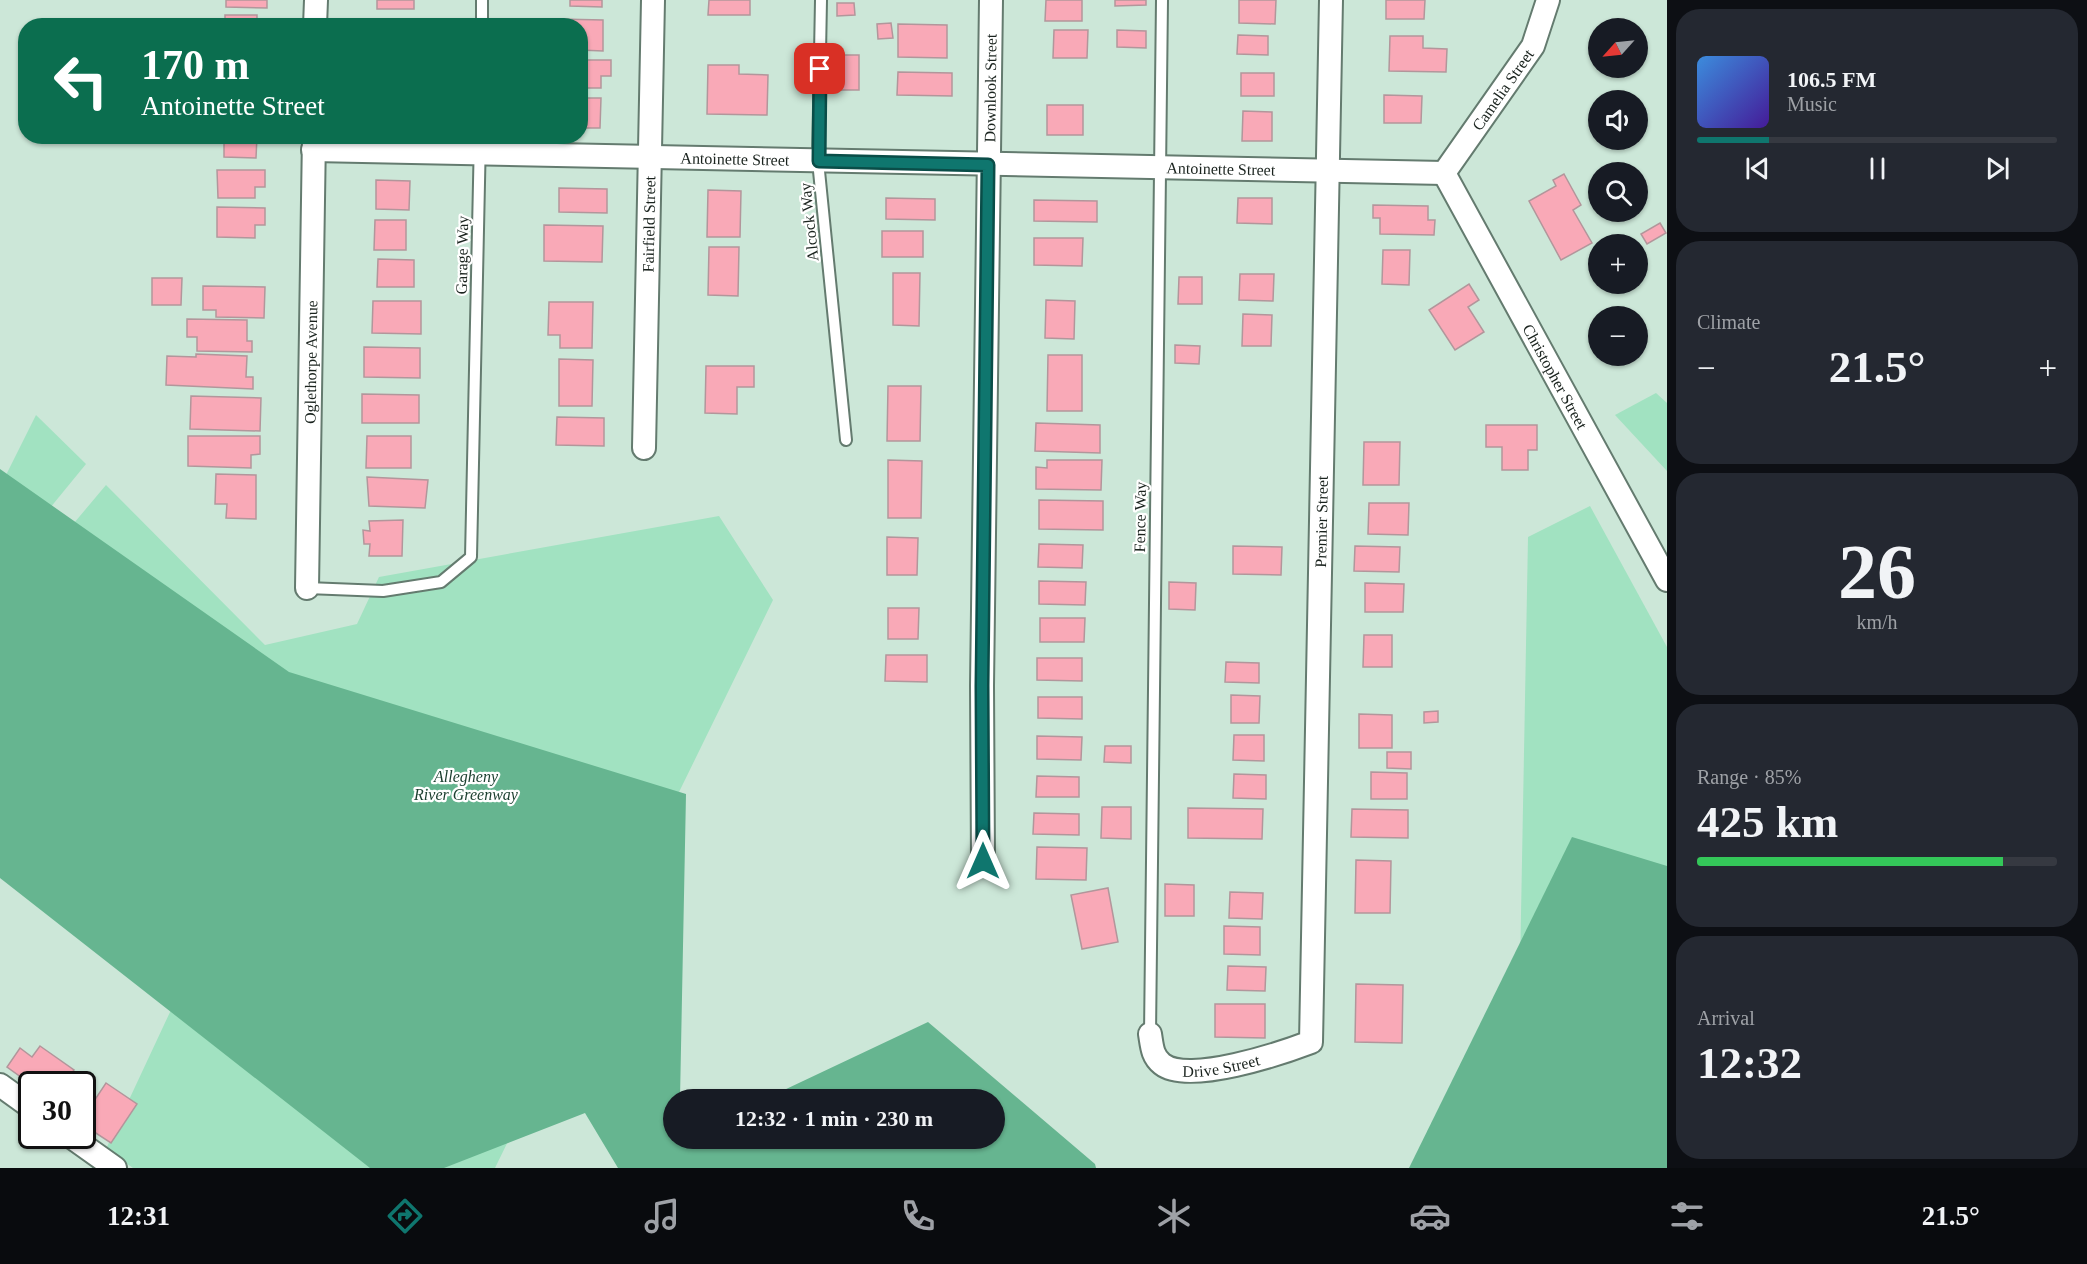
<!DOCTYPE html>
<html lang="en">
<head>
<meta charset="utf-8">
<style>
	:root { --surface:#171b24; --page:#242831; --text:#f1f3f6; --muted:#9ea1a6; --line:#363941; --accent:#0f766e }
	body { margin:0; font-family:Georgia,serif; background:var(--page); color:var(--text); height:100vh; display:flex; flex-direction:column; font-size:22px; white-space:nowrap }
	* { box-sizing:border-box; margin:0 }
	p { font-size:20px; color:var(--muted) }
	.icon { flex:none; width:33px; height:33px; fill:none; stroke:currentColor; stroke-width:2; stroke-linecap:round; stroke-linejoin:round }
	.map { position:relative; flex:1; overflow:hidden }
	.panel { display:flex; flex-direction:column; gap:9px; padding:9px; background:#0d0f14; width:420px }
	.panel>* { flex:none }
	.guide { position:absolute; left:18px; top:18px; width:570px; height:126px; border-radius:24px; box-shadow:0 2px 4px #0004; background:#0b6e4f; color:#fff; overflow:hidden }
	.needle { width:39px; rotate:243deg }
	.tools { position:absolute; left:1588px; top:18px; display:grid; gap:12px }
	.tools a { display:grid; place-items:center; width:60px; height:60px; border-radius:50%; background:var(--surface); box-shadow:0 2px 4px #0004; font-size:30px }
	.speed { position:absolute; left:18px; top:1071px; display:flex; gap:12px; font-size:30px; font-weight:700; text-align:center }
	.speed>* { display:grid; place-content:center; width:78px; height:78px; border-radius:50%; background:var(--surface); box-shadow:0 2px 4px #0004; line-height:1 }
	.speed .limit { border:3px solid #111; border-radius:9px; background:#fff; color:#111 }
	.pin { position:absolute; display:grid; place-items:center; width:51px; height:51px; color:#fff; margin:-26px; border-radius:12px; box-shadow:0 3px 9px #0006 }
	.me { position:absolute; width:66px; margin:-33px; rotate:0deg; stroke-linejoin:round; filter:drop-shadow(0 0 4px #0008) }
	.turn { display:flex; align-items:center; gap:21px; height:126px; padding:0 24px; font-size:27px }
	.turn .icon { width:78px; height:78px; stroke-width:2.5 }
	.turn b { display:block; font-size:42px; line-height:51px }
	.big { font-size:45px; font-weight:800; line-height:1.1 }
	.panel .tile { flex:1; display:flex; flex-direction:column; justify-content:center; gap:9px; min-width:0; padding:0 21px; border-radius:24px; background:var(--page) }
	.panel .dial { align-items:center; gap:0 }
	.dial b { font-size:78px; line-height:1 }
	.song { display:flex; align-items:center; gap:18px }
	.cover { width:72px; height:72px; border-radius:9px; background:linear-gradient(135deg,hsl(210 70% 55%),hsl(260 70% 35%)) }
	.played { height:6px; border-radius:3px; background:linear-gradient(90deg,var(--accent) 20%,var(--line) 20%) }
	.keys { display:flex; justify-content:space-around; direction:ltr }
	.heat { display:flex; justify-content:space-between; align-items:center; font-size:33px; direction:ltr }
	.charge { height:9px; border-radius:4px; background:linear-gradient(90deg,#34c759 85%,var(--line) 0) }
	.trip { position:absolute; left:663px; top:1089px; width:342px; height:60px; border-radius:30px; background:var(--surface); box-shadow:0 2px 4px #0004; font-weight:800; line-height:60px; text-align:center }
	.tab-bar { display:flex; height:96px; justify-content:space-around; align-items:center; background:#090b0e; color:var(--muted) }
	.tab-bar .icon { width:42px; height:42px }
	.tab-bar .selected { color:var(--accent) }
	.tab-bar b { font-size:27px; color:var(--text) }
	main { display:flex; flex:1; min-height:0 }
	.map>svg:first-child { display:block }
	.green { fill:#a1e2c1 }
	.forest { fill:#66b590 }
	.building { fill:#f9a9b7; stroke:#b2969b; stroke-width:1.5 }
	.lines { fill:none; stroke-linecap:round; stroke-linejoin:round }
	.service-casing { stroke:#647b6f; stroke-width:14 }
	.minor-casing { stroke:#647b6f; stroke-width:26 }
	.service { stroke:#fff; stroke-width:10 }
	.minor { stroke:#fff; stroke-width:22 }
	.route-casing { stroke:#0a4d48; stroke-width:15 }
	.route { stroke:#0f766e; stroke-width:10 }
	.labels { text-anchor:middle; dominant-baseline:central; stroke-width:4.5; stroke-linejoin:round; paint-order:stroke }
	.street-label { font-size:16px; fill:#1a231e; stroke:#fff }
	.park-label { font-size:16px; font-style:italic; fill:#1a3e2e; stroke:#fff }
</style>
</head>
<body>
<main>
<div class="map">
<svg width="1667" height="1168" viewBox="0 0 1667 1168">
	<rect width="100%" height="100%" fill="#cce7d8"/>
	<g class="green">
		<polygon points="1656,393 1667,403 1667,471 1615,415"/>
		<polygon points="36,415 86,464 0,569 0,487"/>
		<polygon points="106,485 265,645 357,624 379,577 719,516 773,600 495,1168 133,1168 106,1149 185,980 0,675 11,598"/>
		<polygon points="1590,506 1667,647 1667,1168 1518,1076 1528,537"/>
	</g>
	<g class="forest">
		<polygon points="0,469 289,672 686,794 680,1099 674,1100 674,1138 994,1138 994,1100 765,1099 928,1022 1095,1164 1096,1168 618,1168 585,1113 444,1168 370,1168 0,878"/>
		<polygon points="1572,837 1667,866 1667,1168 1409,1168"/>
	</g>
	<g class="building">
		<polygon points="226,0 267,0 267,8 226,7"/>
		<rect x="377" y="0" width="37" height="9"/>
		<polygon points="570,0 602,0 602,7 570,6"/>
		<polygon points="709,0 750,0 750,15 708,15"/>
		<polygon points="1046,0 1082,0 1082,21 1045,21"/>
		<polygon points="1115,0 1146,0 1146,5 1115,6"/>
		<polygon points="1239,0 1276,0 1275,24 1239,23"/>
		<polygon points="1386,0 1425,0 1424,19 1386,19"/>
		<polygon points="837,3 854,3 855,15 837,16"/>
		<polygon points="225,15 257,15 257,26 195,26 210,25 210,20 225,20"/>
		<rect x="379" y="19" width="37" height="7"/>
		<polygon points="558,19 603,20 603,51 580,50 580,26 558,26"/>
		<polygon points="891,23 893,38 878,39 877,24"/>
		<polygon points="898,24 947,25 947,58 898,57"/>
		<polygon points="1054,30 1088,30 1087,58 1053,58"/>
		<polygon points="1117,30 1146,31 1146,48 1117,47"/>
		<polygon points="1238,35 1268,36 1268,55 1237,54"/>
		<polygon points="1390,36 1423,36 1423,48 1447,49 1446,72 1389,71"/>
		<polygon points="833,55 859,55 859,90 832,90"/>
		<polygon points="580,60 611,60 611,76 601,76 601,88 580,88"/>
		<polygon points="708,65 739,65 739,74 768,75 767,115 707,114"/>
		<polygon points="898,72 952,73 952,96 897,95"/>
		<rect x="1241" y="73" width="33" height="23"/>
		<polygon points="1384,95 1422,96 1421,123 1384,123"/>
		<polygon points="580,98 601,98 600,128 580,128"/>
		<rect x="1047" y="105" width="36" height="30"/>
		<polygon points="1243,111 1272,112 1272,141 1242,141"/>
		<polygon points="224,136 257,136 256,158 224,157"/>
		<polygon points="217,170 265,170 265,187 255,187 255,198 218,198"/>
		<polygon points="1564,174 1581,205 1573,210 1592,243 1561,260 1529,201 1556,186 1553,180"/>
		<polygon points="376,180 410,181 409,210 376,209"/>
		<polygon points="559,188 607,189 607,213 559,212"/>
		<polygon points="708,190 741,191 740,237 707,237"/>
		<polygon points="886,198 935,199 935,220 886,219"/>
		<polygon points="1238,198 1272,198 1272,224 1237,223"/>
		<polygon points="1034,200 1097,201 1097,222 1034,221"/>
		<polygon points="1373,205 1428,206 1428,220 1435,220 1434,235 1380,234 1380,218 1373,218"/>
		<polygon points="217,207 265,208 265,225 255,225 255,238 217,237"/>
		<polygon points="375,220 406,220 406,250 374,250"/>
		<polygon points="1660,223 1666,233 1647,244 1641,234"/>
		<polygon points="544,225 603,226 602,262 544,261"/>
		<rect x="882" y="231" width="41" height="26"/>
		<polygon points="1034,238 1083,238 1082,266 1034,265"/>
		<polygon points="709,247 739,247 738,296 708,295"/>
		<polygon points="1383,250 1410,250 1409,285 1382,284"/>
		<polygon points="378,259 414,260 414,287 377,287"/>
		<polygon points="893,273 920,273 919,326 893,325"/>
		<polygon points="1240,274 1274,274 1273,301 1239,300"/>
		<polygon points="1179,277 1202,277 1202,304 1178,304"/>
		<polygon points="152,278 182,278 181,305 152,305"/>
		<polygon points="1469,284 1479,300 1468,307 1484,332 1455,350 1429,310"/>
		<polygon points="203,286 265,287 264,318 216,317 216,310 203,310"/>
		<polygon points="1046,300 1075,301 1074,339 1045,338"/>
		<polygon points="373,301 421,301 421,334 372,333"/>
		<polygon points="549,302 593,302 592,348 560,348 560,335 548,335"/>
		<polygon points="1243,314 1272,315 1271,346 1242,346"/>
		<polygon points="187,319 247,320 247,341 252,341 252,352 197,351 197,337 187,337"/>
		<polygon points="1175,345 1200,346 1199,364 1175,363"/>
		<polygon points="364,347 420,348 420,378 364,377"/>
		<polygon points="196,354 247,356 246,377 253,377 253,389 166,385 167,356 196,357"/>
		<polygon points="1048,355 1082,355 1082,411 1047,411"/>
		<polygon points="559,359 593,360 592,406 559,406"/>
		<polygon points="706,366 754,366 754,387 737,387 737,414 705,413"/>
		<polygon points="888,386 921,386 920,441 887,441"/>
		<polygon points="362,394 419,395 419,423 362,423"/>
		<polygon points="191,396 261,398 260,431 190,429"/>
		<polygon points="557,417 604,418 604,446 556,445"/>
		<polygon points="1036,423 1100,425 1100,453 1035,451"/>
		<polygon points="1486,425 1537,425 1537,450 1528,450 1528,470 1502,470 1502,447 1486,447"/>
		<polygon points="188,436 260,436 260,454 251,455 251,468 188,466"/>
		<polygon points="367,436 411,436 411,468 366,468"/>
		<polygon points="1364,442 1400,442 1399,485 1363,485"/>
		<polygon points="888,460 922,461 921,518 888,518"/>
		<polygon points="1047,460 1102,460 1101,490 1036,489 1036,467 1047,468"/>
		<polygon points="216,474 256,475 256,519 226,518 227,504 215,504"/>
		<polygon points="367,477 428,480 425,508 369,506"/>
		<polygon points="1039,500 1103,501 1103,530 1039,529"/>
		<polygon points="1369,503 1409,503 1408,535 1368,534"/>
		<polygon points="403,520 402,556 369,556 370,544 364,544 363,530 370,531 369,521"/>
		<polygon points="887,537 918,538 917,575 887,575"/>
		<polygon points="1039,544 1083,545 1082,568 1038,567"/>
		<polygon points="1233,546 1282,547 1281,575 1233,574"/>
		<polygon points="1355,546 1400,547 1399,572 1354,571"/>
		<polygon points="1039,581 1086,582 1085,605 1039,604"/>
		<polygon points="1169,582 1196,583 1195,610 1169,609"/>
		<polygon points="1365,583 1404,584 1403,612 1365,612"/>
		<polygon points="888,608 919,608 918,639 888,639"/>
		<polygon points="1040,618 1085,618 1084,642 1040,642"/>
		<polygon points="1364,635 1392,635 1392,667 1363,667"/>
		<polygon points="886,655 927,655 927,682 885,681"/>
		<polygon points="1037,658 1082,658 1082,681 1037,680"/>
		<polygon points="1226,662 1259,663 1259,683 1225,682"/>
		<polygon points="1231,695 1260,696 1259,723 1231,723"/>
		<polygon points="1038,697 1082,697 1082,719 1038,718"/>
		<polygon points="1438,711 1438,722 1424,723 1424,712"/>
		<polygon points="1359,714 1392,715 1392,748 1359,748"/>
		<polygon points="1234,735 1264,735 1264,761 1233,760"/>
		<polygon points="1037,736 1082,737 1081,760 1037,759"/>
		<polygon points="1105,746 1131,746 1131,763 1104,762"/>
		<polygon points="1387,752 1411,752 1411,769 1387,768"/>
		<polygon points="1371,772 1407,773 1407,799 1371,799"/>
		<polygon points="1234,774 1266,775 1266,799 1233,798"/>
		<polygon points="1037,776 1079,777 1079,797 1036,797"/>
		<polygon points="1102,807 1131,807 1131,839 1101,838"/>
		<polygon points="1188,808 1263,809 1262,839 1188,838"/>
		<polygon points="1352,809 1408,810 1408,838 1351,837"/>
		<polygon points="1034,813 1079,814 1079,835 1033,834"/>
		<polygon points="1037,847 1087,848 1086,880 1036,879"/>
		<polygon points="1356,860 1391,861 1390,913 1355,913"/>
		<polygon points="1165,884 1194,885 1194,916 1165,916"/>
		<polygon points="1108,888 1118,942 1082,949 1071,895"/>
		<polygon points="1230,892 1263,893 1262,919 1229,918"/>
		<polygon points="1224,926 1260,927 1260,955 1224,954"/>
		<polygon points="1228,966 1266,967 1265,991 1227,990"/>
		<polygon points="1356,984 1403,985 1402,1043 1355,1042"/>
		<polygon points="1215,1004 1265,1004 1265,1038 1215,1037"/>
		<polygon points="40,1046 74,1070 64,1084 32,1085 7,1067 20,1048 32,1057"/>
		<polygon points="106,1083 137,1104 111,1143 82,1124 82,1119"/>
	</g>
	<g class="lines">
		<g class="service-casing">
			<g id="service">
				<polyline points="821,0 818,161 846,440"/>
				<polyline points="482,26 482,0"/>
				<polyline points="307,588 383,591 441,582 471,557 480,136"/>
				<polyline points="1150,1034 1162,0"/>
			</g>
		</g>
		<g class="minor-casing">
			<g id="minor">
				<polyline points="315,26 316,0"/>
				<path id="s1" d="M313,150L1444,173"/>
				<path id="s2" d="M1444,173L1667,580"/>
				<path id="s3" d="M1444,173L1533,46L1548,0"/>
				<path id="s4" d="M644,448L653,0"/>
				<path id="s5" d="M307,588L314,136"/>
				<path id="s6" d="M983,860L982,686L991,0"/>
				<path id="s7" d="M1150,1034C1152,1046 1152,1056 1162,1064C1188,1085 1282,1053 1311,1042L1331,0"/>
				<polyline points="0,1085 32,1108"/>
				<polyline points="70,1136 115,1168"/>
			</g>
		</g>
		<use href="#service" class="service"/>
		<use href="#minor" class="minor"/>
	</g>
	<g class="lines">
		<g class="route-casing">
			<polyline id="route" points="820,69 819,161 988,165 982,686 983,861"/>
		</g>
		<use href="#route" class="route"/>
	</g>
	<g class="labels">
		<g class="street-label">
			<text stroke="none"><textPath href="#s6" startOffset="772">Downlook Street</textPath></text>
			<text stroke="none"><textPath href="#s3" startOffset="102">Camelia Street</textPath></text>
			<text stroke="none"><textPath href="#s1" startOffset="422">Antoinette Street</textPath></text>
			<text stroke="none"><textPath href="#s1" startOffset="908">Antoinette Street</textPath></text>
			<text transform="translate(809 222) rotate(-96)">Alcock Way</text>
			<text stroke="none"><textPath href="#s4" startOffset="224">Fairfield Street</textPath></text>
			<text transform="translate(462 255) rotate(-89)">Garage Way</text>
			<text stroke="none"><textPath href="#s5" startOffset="226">Oglethorpe Avenue</textPath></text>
			<text stroke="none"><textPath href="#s2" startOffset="232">Christopher Street</textPath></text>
			<text transform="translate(1140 517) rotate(-89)">Fence Way</text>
			<text stroke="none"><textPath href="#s7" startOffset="708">Premier Street</textPath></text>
			<text stroke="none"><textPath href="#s7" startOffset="94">Drive Street</textPath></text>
		</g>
		<g class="park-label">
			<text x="466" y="776">Allegheny<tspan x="466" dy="18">River Greenway</tspan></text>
		</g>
	</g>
</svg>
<div class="tools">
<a><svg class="needle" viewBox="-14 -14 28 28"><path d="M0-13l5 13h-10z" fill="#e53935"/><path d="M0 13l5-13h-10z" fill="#9ea1a6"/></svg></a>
<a><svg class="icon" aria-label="sound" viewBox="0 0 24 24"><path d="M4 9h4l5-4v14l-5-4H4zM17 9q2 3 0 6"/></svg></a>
<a><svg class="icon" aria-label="search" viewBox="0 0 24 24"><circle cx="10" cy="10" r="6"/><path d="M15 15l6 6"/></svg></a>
<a>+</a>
<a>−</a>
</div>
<div class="speed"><div class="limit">30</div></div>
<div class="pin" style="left:820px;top:69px;background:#d93025"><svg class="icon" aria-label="arrive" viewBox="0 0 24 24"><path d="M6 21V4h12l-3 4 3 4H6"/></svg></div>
<svg class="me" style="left:983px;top:861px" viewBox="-20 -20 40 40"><path d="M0-17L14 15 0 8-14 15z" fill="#0f766e" stroke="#fff" stroke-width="4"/></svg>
<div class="trip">12:32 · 1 min · 230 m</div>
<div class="guide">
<div class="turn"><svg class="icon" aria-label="left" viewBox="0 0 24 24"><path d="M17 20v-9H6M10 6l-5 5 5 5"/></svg><div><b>170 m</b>Antoinette Street</div></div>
</div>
</div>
<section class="panel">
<div class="tile">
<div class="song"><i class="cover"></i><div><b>106.5 FM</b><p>Music</p></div></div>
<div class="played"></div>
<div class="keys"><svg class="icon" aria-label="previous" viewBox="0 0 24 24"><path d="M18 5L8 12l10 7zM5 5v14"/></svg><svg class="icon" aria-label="pause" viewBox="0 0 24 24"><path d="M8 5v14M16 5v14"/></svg><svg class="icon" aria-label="next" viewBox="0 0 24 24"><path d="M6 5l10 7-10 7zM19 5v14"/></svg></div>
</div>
<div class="tile"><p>Climate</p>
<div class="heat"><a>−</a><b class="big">21.5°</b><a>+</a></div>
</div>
<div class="tile dial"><b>26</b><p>km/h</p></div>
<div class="tile"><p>Range · 85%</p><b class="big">425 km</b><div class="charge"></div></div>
<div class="tile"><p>Arrival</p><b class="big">12:32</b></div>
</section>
</main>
<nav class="tab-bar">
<b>12:31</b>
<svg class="icon selected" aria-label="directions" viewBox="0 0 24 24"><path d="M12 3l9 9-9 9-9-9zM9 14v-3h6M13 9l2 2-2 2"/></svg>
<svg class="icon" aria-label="music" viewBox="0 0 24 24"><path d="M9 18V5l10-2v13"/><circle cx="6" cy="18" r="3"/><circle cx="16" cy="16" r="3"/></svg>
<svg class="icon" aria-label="phone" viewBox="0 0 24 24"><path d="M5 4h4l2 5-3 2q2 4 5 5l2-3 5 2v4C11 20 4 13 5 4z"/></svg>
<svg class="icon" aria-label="climate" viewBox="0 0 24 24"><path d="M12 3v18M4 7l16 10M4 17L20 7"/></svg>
<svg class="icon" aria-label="car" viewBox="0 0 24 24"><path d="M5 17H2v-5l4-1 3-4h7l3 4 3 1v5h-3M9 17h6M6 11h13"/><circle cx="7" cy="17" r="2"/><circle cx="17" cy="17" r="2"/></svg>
<svg class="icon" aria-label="filters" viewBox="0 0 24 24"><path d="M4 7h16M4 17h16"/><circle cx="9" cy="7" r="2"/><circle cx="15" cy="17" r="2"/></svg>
<b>21.5°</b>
</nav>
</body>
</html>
